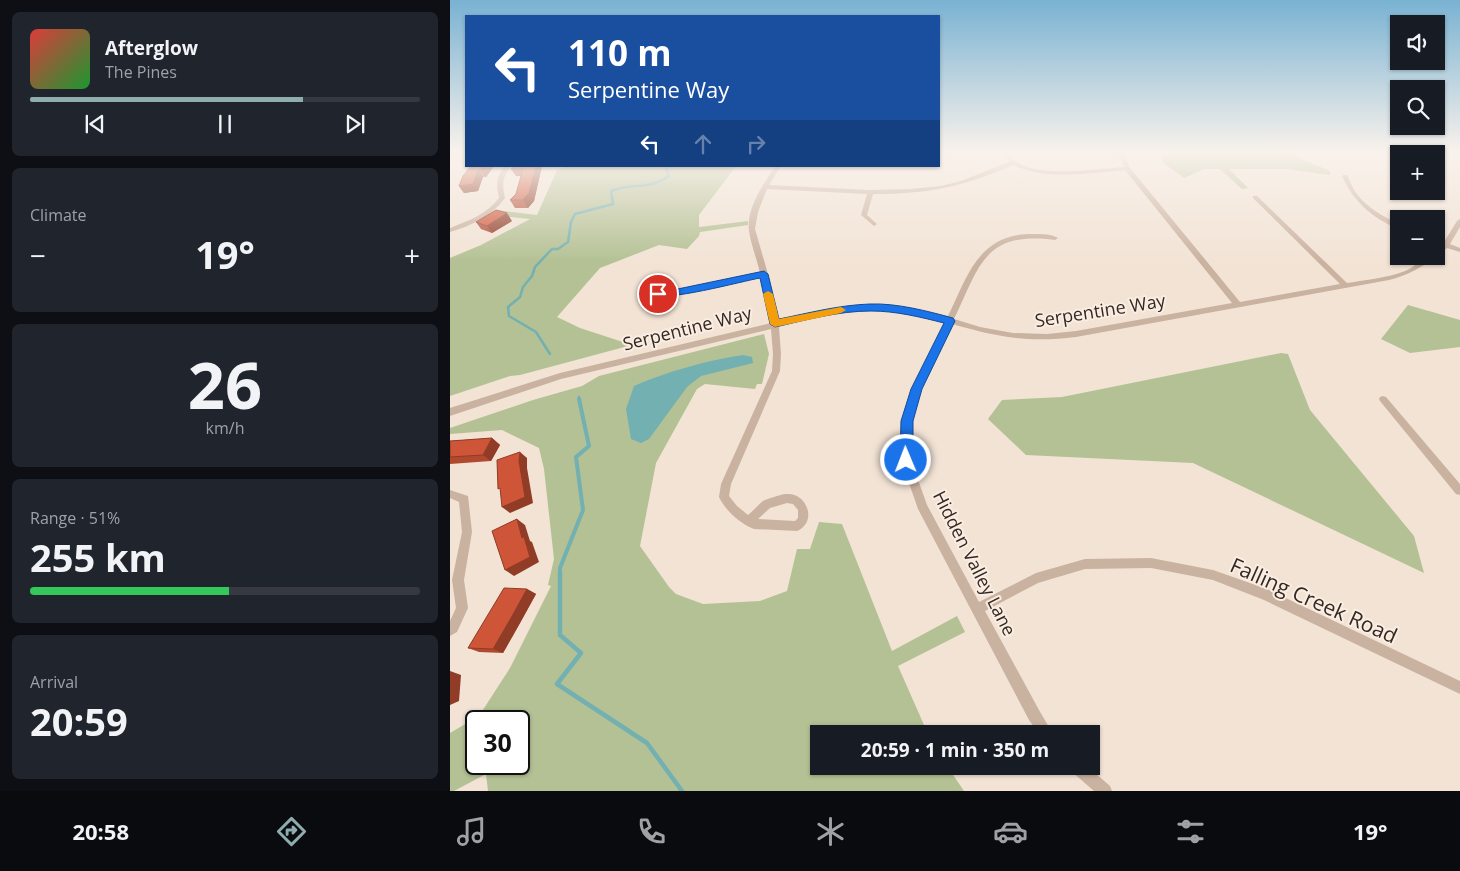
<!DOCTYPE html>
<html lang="en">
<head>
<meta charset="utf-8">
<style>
	:root { --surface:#171b24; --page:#20242c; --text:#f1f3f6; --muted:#9ea1a6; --line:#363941; --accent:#8facae }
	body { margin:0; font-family:"Open Sans",sans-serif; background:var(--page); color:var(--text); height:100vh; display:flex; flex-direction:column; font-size:19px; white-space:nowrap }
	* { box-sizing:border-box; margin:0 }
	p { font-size:16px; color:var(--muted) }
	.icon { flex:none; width:28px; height:28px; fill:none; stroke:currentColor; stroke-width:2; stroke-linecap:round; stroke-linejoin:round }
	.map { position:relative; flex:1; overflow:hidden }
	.drawer { display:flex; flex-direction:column; gap:12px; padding:12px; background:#0d0f14; width:450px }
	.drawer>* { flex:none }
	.banner { position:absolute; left:15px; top:15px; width:475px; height:152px; border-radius:0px; box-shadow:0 1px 4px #0004; background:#1a4fa0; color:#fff; overflow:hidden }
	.tools { position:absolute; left:940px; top:15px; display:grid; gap:10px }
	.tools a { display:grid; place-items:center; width:55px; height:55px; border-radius:0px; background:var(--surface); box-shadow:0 1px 4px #0004; font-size:25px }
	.speed { position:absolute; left:15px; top:710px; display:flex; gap:10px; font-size:25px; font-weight:700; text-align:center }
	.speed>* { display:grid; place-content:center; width:65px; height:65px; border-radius:50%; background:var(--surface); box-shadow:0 1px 4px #0004; line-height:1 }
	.speed .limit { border:2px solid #111; border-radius:8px; background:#fff; color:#111 }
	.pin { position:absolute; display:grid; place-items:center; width:42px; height:42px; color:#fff; margin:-21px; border:2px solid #fff; border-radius:50%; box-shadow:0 1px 5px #0007 }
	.me { position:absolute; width:55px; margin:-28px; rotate:359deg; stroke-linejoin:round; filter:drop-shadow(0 0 4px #0008) }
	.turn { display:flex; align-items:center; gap:18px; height:105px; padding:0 20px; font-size:22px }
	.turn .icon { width:65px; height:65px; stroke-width:2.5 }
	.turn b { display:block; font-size:35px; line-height:42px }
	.lanes { display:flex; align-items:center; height:48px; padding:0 20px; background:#0003; justify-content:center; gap:25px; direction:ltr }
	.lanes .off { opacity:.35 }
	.big { font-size:38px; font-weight:700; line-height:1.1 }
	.drawer .card { flex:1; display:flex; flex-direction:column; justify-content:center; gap:8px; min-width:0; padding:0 18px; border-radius:8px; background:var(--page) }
	.drawer .dial { align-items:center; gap:0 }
	.dial b { font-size:65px; line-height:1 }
	.song { display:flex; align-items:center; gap:15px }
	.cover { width:60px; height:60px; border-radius:8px; background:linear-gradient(135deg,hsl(0 70% 55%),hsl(130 70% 35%)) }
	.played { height:5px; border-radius:2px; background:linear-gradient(90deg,var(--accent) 70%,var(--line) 70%) }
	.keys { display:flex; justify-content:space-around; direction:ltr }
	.heat { display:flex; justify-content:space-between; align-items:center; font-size:28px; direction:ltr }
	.charge { height:8px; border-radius:4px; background:linear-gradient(90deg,#34c759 51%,var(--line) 0) }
	.trip { position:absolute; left:360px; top:725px; width:290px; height:50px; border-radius:0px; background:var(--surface); box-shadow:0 1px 4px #0004; font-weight:700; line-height:50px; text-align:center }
	.dock { display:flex; height:80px; justify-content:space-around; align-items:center; background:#090b0e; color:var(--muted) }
	.dock .icon { width:35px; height:35px }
	.dock .current { color:var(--accent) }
	.dock b { font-size:22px; color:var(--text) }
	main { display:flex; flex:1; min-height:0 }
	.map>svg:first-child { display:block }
	.green { fill:#b4c194; fill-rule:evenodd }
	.water { fill:#72b0b1 }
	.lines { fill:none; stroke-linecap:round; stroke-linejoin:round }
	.stream-far2 { stroke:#72b0b1; stroke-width:2.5 }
	.stream-far1 { stroke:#72b0b1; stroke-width:4 }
	.stream { stroke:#72b0b1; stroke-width:4.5 }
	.street { fill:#cab2a0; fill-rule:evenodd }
	.wall { fill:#b1492f }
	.shaded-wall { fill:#903c26 }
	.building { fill:#ce5537; stroke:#903c26 }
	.route { fill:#1a73e8; stroke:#114b97 }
	.slow { fill:#f59e0b }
	.labels { text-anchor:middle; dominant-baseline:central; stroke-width:4; stroke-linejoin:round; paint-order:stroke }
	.street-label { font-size:18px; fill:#342824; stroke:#faede1 }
	.near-street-label { font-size:21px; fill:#342824; stroke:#faede1 }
</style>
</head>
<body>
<main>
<section class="drawer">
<div class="card">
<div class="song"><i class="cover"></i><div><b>Afterglow</b><p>The Pines</p></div></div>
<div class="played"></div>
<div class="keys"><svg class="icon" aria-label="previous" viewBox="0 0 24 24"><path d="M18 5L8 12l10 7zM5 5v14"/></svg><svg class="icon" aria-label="pause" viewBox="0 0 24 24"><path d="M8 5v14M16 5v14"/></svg><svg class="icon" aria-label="next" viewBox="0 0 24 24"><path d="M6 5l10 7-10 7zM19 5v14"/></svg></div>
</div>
<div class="card"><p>Climate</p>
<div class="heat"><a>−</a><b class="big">19°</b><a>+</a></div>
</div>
<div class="card dial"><b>26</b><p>km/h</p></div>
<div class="card"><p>Range · 51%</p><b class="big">255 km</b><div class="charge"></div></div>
<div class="card"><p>Arrival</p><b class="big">20:59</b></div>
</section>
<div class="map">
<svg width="1010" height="791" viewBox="0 0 1010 791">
	<rect width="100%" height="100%" fill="#f2e3d5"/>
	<g class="green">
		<polygon points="713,151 852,151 844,156 880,171 880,175 836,169 779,169 798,188 792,189 770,169 754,169 734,178 712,162"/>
		<polygon points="117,166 286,166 249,215 249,227 298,221 298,225 250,232 249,236 237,249 209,245 150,268 107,317 130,328 182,345 70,375 60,376 0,396 0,258 31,245 80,219 40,215 47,210 87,215 107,170"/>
		<polygon points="958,305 1010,320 1010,347 960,353 931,339"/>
		<path d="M314,334L319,354L312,384H307L305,389L255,384L247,389L206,463L190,546L219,587L226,594L253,604L310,601L337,591L347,549H360L369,522L392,524L442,651L507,616L515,632L448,666L478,734H369V766H497L514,791H38L36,774L4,791H0V733L29,716L60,668L101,586L98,585L104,559L94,469L89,448L52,430L0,434V428L83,400L132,386L149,376ZM26,721H69V764H26Z"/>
		<polygon points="831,353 838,354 860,410 964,536 974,573 743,463 576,455 538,419 552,400 612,397"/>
	</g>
	<path class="water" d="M293,355L302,357L303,363L251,376L237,387L199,439L191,443L181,439L176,409L184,386C216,372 258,360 293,355Z"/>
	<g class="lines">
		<g class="stream-far2">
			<path d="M100,354L86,332L59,316L58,307L70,297L73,287L82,276L85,267L102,249H108L118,242L121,222L125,214L163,204L161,191C183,182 197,191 219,176L215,166"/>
			<polyline points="129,397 130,400"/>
		</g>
		<polyline class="stream-far1" points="110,574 110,568 133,510 126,457 139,446 129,399"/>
		<polyline class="stream" points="110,572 110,635 131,653 107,684 197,743 232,791"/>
		<g class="street">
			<path d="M551,151H557C559,154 561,158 564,160C586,179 646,169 674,167L667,151H673L680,168L790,302L890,284L803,198V196H807L897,283C916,280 937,278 955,271C967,266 973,256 986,256V250L992,245L986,243V239L994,242L1007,221L1010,219V227L1000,244L1010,248V252L997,248C980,263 962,274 939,280L626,337C579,343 547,337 502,324L471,389L462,421L461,460L477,505L529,602L586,573L635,559L701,558L763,570L817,589L1010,681V694L814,600L763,580L701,568L635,569L588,583L535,611L589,710L603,734H589L579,720L468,509L451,460L452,421L463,389L495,322C458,312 424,308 385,313C366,316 347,322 329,327L331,354L330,371L281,484L279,496L287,506L298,515C303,511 308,505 313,501C316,499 321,498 324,497C328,496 332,494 336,494C357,492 368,522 347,531L304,529C289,523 276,511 269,497L271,484L322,371L323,354L321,329L111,379L0,416V408L110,373L321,323L311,277L223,295L208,296L192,293L191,291L195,289L208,292L223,291L310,273C307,259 301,245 299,231C296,208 314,184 325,166H331L319,185L419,190L460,189L491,186L511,181L559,162ZM563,165C598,181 638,173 675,170L782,303L626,331L597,334L563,333L530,327L504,319C530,265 534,231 605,240L608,238C601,233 587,234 578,234C527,236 517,278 497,318C481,313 465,308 448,306C407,302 368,312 328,321L320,281L305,229L308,212L317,189L417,194L411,215L424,226L427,224L417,215L423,194C478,194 513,187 563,165ZM337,503L343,504L348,510V518L345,521L308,519L320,508Z"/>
			<path d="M55,166H61C52,177 52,185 55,198C42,216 21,226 0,232V228C18,221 37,214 49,198C46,185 46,177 55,166Z"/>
			<path d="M893,175H897C900,181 902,187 906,193C917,208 933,216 949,224V229C923,219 903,201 892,176Z"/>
			<polygon points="933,396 936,397 1010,484 1010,495 1006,494 930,401 929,399 930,397"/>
			<polygon points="0,490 18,496 22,532 14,580 18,608 7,632 0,636 0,621 6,608 2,580 12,532 9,502 0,498"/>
			<polygon points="619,766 637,766 660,786 662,791 644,791 621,771"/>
		</g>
	</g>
	<g class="wall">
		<polygon points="21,166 44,166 36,177 33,177 28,191 14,193 9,186"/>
		<polygon points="92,166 84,201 78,208 65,208 60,200 66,194 71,176 66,176 61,169"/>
		<polygon points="62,221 42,233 31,229 26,222"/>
		<polygon points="42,438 50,445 41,461 0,464 0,441"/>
		<polygon points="77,589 86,594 70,623 53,653 29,652 18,648"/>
	</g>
	<g class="shaded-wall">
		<polygon points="33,166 44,166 36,177 31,170"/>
		<polygon points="86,166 92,166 84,201 78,208 73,200"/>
		<polygon points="28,170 33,177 28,191 14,193 9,186"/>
		<polygon points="57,213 62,221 42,233 37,226"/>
		<polygon points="42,438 50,445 41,461 33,455"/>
		<polygon points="70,452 77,458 77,468 83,503 60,513 52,507"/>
		<polygon points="67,519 75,525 80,541 82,542 89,562 64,576 55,570"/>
		<polygon points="77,589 86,594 70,623 53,653 43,649"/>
		<polygon points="0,671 11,675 9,701 0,705"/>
	</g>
	<g class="building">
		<polygon points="21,166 33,166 31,170 28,170 23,184 9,186 13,176"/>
		<polygon points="64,166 86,166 79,193 73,200 60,200 66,194 73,169 61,169"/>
		<polygon points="46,210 57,213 37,226 26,222"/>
		<polygon points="42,438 33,455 0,457 0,441"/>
		<polygon points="70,452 69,461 75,497 52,507 50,488 48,489 47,460"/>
		<polygon points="67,519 72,538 74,537 80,557 55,570 42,531"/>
		<polygon points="54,588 77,589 61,618 43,649 18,648"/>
	</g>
	<linearGradient id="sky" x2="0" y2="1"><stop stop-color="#79b2d2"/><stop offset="0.58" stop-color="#f9f2ec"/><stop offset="1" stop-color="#f9f2ec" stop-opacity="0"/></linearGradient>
	<rect width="1010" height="262" fill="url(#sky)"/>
	<path class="route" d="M314,271L318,274L329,319C359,313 389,305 420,304C447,303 477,311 503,318L505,321L472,389L463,421V460L461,464L456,465L452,464L450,460L451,421L461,389L494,323C470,317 446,311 421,311C388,311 356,320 325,327L320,324L310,278C293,281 212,303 203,294L208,291L223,290Z"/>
	<polygon class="slow" points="318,291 323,294 329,319 391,307 396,310 391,313 325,327 320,324 313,294"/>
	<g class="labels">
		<g class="street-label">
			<text transform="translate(650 310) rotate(-9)">Serpentine Way</text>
			<text transform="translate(237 328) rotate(-14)">Serpentine Way</text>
			<text transform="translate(525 563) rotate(63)">Hidden Valley Lane</text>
		</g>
		<g class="near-street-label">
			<text transform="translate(864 600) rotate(24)">Falling Creek Road</text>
		</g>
	</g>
</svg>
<div class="tools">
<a><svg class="icon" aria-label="sound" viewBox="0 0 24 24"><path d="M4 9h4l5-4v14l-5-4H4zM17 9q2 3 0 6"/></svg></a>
<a><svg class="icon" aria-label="search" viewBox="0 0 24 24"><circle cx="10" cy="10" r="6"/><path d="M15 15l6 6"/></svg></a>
<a>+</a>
<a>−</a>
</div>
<div class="speed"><div class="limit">30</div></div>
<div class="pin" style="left:208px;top:294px;background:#d93025"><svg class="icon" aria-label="arrive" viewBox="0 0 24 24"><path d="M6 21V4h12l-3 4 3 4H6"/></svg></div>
<svg class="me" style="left:456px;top:460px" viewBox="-20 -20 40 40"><circle r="17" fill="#1a73e8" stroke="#fff" stroke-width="3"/><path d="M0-11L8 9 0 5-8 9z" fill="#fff"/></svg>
<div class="trip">20:59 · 1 min · 350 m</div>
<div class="banner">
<div class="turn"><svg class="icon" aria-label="left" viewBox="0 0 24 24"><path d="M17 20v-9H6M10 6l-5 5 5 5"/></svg><div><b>110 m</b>Serpentine Way</div></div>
<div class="lanes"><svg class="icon" aria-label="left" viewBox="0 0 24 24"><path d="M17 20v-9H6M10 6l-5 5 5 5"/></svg><svg class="icon off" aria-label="ahead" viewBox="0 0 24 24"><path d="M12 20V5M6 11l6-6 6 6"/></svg><svg class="icon off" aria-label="right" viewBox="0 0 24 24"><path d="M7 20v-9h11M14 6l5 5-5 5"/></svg></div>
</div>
</div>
</main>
<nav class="dock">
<b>20:58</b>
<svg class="icon current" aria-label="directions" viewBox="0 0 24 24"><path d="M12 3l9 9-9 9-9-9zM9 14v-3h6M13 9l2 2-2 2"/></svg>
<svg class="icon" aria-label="music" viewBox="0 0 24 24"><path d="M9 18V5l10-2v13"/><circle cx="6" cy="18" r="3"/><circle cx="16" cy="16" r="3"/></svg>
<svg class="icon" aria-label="phone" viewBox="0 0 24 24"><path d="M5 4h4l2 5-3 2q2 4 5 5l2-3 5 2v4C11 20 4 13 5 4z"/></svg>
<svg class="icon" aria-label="climate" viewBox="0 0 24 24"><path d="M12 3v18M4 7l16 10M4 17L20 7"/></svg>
<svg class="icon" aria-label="car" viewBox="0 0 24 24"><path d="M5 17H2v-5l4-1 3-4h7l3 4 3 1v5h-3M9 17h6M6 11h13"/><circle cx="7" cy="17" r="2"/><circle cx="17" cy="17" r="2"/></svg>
<svg class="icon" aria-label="filters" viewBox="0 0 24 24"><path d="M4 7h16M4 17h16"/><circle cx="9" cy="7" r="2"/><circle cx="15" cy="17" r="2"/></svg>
<b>19°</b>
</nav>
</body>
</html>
